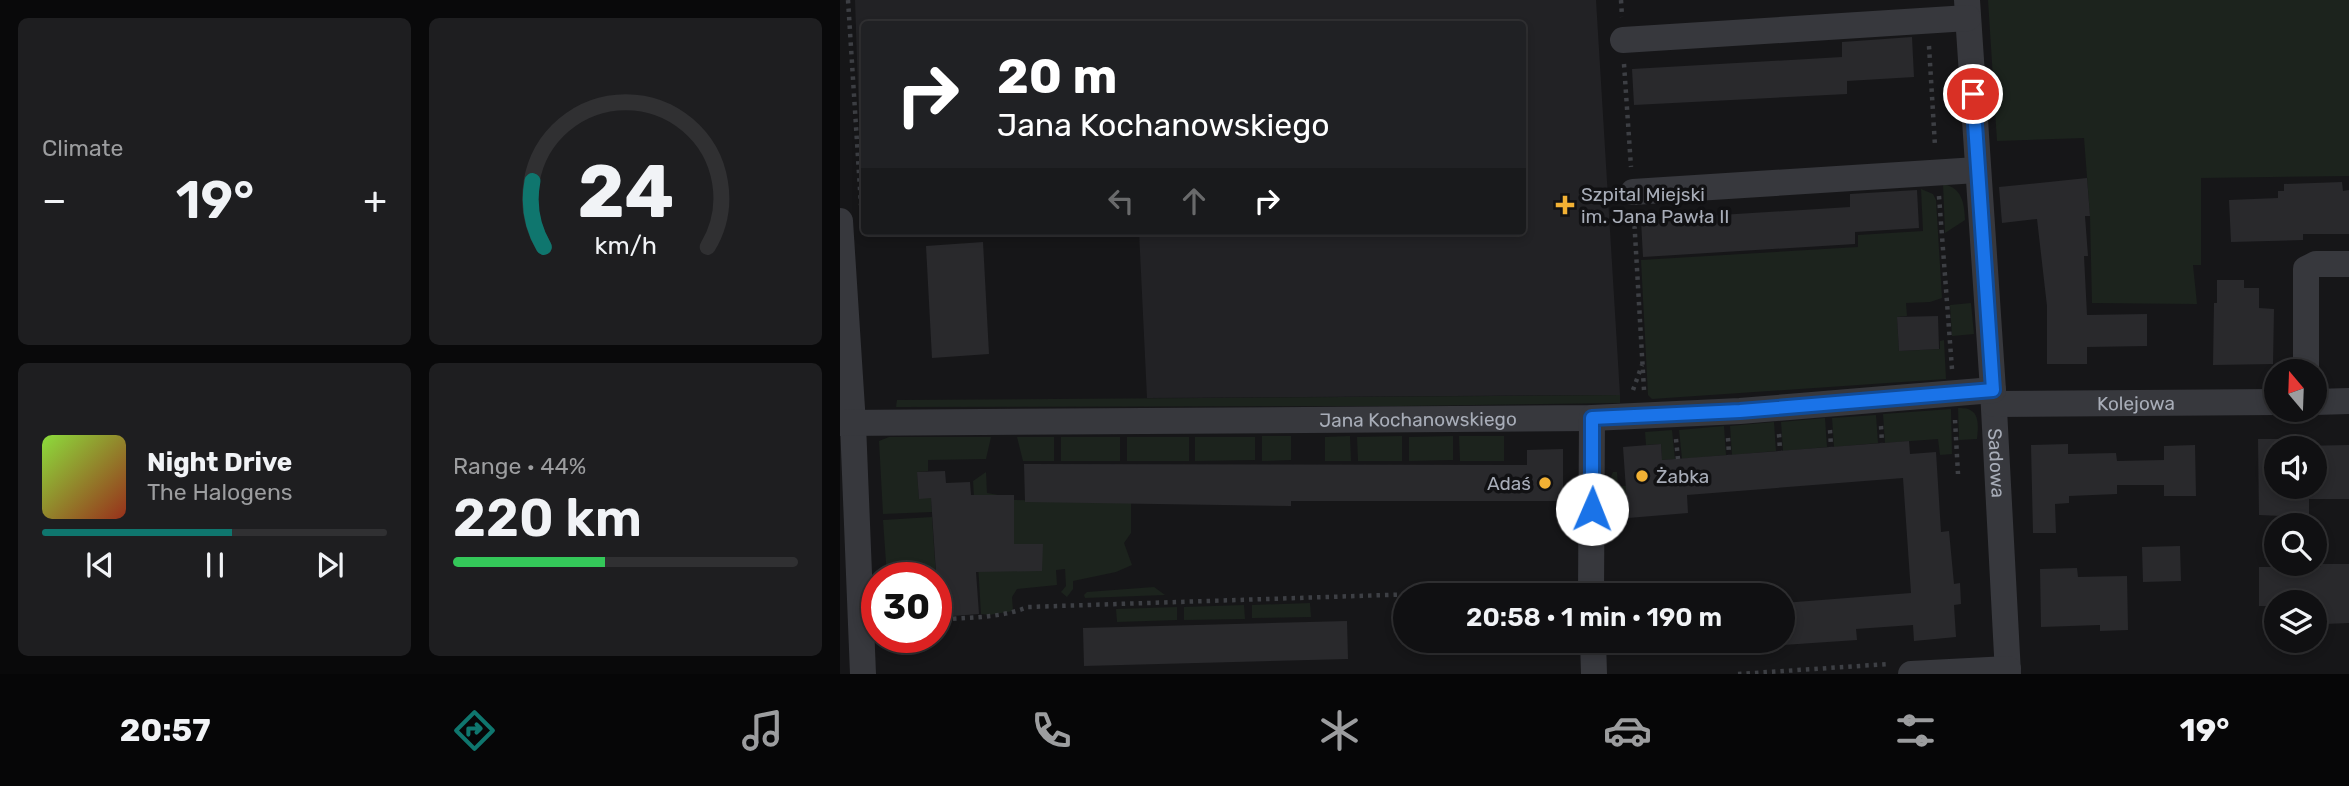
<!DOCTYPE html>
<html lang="en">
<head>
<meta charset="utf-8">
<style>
	:root { --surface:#101012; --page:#1e1e20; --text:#f1f3f6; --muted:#9c9d9f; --line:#303032; --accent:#0f766e }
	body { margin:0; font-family:Rubik,sans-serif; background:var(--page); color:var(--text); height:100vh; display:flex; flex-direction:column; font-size:26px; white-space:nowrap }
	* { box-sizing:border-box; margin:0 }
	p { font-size:23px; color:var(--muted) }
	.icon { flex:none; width:38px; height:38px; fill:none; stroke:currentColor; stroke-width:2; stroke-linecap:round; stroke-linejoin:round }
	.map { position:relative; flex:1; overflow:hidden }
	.panel { display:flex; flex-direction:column; gap:18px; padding:18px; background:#09090a; width:840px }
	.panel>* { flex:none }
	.top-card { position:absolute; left:21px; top:21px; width:665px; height:214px; border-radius:7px; box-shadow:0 4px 10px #0003,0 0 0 2px var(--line); background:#202124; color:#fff; overflow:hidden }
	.needle { width:46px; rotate:341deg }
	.fabs { position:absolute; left:1424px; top:359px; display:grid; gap:14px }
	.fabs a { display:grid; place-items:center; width:63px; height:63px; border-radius:50%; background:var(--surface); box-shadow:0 4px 10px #0003,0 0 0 2px var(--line); font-size:35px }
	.speed { position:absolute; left:21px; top:562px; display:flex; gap:14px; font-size:35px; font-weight:700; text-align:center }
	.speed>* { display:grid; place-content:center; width:91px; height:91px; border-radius:50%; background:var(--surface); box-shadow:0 4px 10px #0003,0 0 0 2px var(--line); line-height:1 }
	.speed .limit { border:10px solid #d22; background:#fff; color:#111 }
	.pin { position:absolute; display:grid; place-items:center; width:60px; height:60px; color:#fff; margin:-30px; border:4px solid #fff; border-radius:50%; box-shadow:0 2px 7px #0007 }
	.me { position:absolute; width:77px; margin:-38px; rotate:1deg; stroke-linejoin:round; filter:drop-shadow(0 0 5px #0008) }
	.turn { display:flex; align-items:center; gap:24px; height:147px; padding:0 21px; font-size:32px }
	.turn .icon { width:91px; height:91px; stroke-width:2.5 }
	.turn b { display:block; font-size:49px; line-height:60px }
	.lanes { display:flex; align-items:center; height:66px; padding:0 21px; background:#0003; justify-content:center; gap:35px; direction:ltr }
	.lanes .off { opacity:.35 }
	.big { font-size:52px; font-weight:600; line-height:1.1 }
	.panel .card { flex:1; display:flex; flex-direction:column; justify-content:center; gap:10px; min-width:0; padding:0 24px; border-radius:10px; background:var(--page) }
	.panel .dial { align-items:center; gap:0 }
	.dial svg { height:182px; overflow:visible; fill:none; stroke:var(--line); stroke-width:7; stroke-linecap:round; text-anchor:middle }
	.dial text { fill:var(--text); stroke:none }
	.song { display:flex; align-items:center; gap:21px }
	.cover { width:84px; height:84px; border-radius:10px; background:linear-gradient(135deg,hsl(90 70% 55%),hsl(10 70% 35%)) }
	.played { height:7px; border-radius:4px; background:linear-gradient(90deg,var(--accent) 55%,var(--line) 55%) }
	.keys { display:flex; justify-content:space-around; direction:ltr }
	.heat { display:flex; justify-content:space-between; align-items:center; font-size:38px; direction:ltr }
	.charge { height:10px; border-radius:5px; background:linear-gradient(90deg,#34c759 44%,var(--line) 0) }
	.panel .tiles { flex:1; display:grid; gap:18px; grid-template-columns:repeat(2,1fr) }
	.trip { position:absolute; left:553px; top:583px; width:402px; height:70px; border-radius:35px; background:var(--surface); box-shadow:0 4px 10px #0003,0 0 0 2px var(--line); font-weight:600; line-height:70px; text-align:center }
	.dock { display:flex; height:112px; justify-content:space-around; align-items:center; background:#060607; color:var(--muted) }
	.dock .icon { width:49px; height:49px }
	.dock .selected { color:var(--accent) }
	.dock b { font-size:32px; color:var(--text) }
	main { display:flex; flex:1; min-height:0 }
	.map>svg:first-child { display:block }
	.built { fill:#222225 }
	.green { fill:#1c231d }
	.building { fill:#29292c; fill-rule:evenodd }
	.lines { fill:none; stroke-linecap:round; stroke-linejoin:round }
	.path { stroke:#3d3f44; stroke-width:4.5; stroke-dasharray:3.5 5; stroke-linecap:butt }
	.minor { stroke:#37383d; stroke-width:26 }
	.route-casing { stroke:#114b97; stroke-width:18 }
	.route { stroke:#1a73e8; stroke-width:12 }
	.poi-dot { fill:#f2b134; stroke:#111113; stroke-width:2.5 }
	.labels { text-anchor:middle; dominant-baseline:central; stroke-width:7; stroke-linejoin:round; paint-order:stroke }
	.poi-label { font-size:19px; fill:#a8adb8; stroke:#111113; text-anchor:start }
	.street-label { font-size:19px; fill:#a8adb8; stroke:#111113 }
</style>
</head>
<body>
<main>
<section class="panel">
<div class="tiles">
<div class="card"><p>Climate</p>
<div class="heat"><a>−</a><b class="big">19°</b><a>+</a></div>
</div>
<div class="card dial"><svg viewBox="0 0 100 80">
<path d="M14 69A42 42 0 1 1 86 69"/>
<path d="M14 69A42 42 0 0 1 9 40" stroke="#0f766e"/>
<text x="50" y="56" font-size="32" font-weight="700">24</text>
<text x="50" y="72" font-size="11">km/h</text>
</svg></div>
<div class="card">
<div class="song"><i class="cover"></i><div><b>Night Drive</b><p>The Halogens</p></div></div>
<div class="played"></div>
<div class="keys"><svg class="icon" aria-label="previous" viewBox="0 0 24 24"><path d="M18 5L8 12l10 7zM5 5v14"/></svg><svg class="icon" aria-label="pause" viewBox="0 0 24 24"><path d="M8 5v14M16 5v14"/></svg><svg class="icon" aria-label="next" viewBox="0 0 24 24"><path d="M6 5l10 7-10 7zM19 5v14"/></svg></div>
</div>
<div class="card"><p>Range · 44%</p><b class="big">220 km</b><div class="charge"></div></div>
</div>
</section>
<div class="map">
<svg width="1509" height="674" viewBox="0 0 1509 674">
	<rect width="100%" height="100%" fill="#161618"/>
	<polygon class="built" points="15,0 756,0 780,395 307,398 299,231 682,231 682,24 24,24 24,178 21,178"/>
	<g class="green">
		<polygon points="1148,0 1509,0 1509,176 1361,178 1361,265 1353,265 1357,304 1252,303 1250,216 1244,138 1157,141"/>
		<path d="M1103,184C1122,188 1124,202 1125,220L1105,233Z"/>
		<polygon points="1081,189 1093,194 1096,200 1102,298 1090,302 1066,303 1067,316 1057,317 1059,351 1100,349 1100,341 1104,340 1106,379 812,399 808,395 801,260 1018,247 1018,235 1083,231"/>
		<polygon points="1131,303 1134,334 1112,336 1110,305"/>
		<polygon points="780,395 780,403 562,406 56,407 57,400"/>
		<path d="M1118,408C1139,407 1139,421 1137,439L1119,440Z"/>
		<polygon points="1111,409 1112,454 1100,455 1098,439 1045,443 1043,414"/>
		<polygon points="1036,415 1038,443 994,447 992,418"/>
		<polygon points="985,418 987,447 943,451 941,422"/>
		<polygon points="934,422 936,451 892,455 890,426"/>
		<polygon points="884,426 886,455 842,459 839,430"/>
		<polygon points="832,430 835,459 822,460 821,444 806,445 805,432"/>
		<polygon points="422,436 451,436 451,460 422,461"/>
		<polygon points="510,436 511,461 485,461 485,437"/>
		<polygon points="562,436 562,461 518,461 517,437"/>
		<polygon points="613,436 613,460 569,461 569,437"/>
		<polygon points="619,436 664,436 664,461 620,461"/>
		<polygon points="49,437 151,437 146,459 88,460 88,471 77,472 79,498 91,498 92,512 43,514 39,441"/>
		<polygon points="177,437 214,437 214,461 183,461"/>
		<rect x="221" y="437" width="59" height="24"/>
		<rect x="287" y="437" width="62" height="24"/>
		<polygon points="355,437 415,437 415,460 355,461"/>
		<polygon points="146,472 147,493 158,495 174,523 174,500 291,503 291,533 284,543 292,565 276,572 233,581 233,589 227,597 221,592 226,586 225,569 216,570 217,585 177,589 172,597 173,611 149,615 141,614 133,481"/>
		<path d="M773,472H777L778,486H786L787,508L781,509V519H775C764,509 767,484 773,472Z"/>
		<polygon points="92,517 96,577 47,577 43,520"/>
		<polygon points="314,587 325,595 245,598 244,595 247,592"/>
		<polygon points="470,603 471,617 412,618 412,605"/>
		<polygon points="404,605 405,619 344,620 344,607"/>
		<polygon points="337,607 337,620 277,622 276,609"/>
	</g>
	<g class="building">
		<polygon points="1072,37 1074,77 1007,81 1007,94 794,105 792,69 1002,57 1002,42"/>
		<polygon points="1247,178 1250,216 1245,216 1248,256 1244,256 1247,315 1307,314 1307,346 1247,347 1247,364 1207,364 1207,306 1197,219 1162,223 1159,187"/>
		<polygon points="1502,182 1503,191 1509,190 1509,234 1463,234 1463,240 1391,242 1389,200 1438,198 1438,191 1444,191 1444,184"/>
		<polygon points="1077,190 1079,228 1015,232 1015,244 803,257 801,220 1010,207 1010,194"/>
		<polygon points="143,242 149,354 92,358 86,246"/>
		<polygon points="1377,280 1404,280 1404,288 1419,288 1419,308 1434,309 1433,364 1373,365 1374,303 1377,303"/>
		<polygon points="1098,316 1099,349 1059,351 1057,317"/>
		<path d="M1418,439H1460V446L1509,445V499H1469V518H1442V516L1419,515ZM1437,448H1475V486H1437Z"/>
		<polygon points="1069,441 1070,454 1096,452 1101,532 1109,531 1114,584 1120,583 1121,604 1114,605 1116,637 1074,641 1073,625 1016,629 1017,640 943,645 943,603 1071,593 1063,478 847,495 848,513 788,518 783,447 821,444 822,460"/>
		<polygon points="1228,444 1228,454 1276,453 1277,461 1324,460 1324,446 1355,445 1356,496 1324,496 1324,485 1277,485 1277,494 1229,496 1229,503 1215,504 1216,533 1193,533 1191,445"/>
		<polygon points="723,449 723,501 451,501 451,506 185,502 184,464 687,465 687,450"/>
		<polygon points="105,471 106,483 130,482 131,495 174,495 174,544 203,544 202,571 136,572 139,614 99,617 91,498 79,499 77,472"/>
		<polygon points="1340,546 1341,581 1303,582 1302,547"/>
		<polygon points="1481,564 1509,564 1509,623 1485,624 1485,606 1475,606 1475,602 1437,602 1437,606 1419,606 1419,567 1481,567"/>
		<polygon points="1237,568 1238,577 1287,576 1288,630 1260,631 1260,625 1201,627 1200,569"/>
		<polygon points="507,621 508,659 244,666 243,628"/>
	</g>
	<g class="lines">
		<g class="path">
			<polyline points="8,0 21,205"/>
			<polyline points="781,0 782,17"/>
			<polyline points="1089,46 1095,146"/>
			<polyline points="784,64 791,167"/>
			<polyline points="1099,196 1112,369"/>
			<polyline points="794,217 804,390"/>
			<polyline points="793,390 802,365"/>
			<polyline points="1115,420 1118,474"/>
			<polyline points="1041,426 1042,443"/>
			<polyline points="990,430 991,447"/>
			<polyline points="939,434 940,451"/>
			<polyline points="888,438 889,455"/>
			<polyline points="836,439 838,459"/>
			<path d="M96,620C127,617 158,619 188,607L726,589"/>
			<polyline points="898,674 1049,664"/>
		</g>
		<g class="minor">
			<path id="s1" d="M1127,0L1153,390L1168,674"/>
			<polyline points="783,40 1128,18"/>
			<polyline points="793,192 1137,170"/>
			<polyline points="0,221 13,424 23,674"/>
			<polyline points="1466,371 1466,269 1476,264 1509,264"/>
			<polyline points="1475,402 1509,401"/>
			<path id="s2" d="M1154,404L1437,402"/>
			<path id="s3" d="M0,423L752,418L900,411L1153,390"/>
			<polyline points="751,595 752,418"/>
			<polyline points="753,640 754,674"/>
			<polyline points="1071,674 1168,669"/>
		</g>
	</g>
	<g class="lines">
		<g class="route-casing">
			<polyline id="route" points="752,509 752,418 900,411 1153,390 1133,94"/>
		</g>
		<use href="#route" class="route"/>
	</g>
	<g class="poi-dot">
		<path d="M721.5 194.5h7v7h7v7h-7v7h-7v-7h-7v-7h7z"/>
		<circle cx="802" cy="476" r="7"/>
		<circle cx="705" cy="483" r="7"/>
	</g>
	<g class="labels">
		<g class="poi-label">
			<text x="741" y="194">Szpital Miejski<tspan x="741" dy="22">im. Jana Pawła II</tspan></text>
			<text x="816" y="476">Żabka</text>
			<text x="691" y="483" text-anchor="end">Adaś</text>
		</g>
		<g class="street-label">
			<text stroke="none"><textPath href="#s2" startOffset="142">Kolejowa</textPath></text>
			<text stroke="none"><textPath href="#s3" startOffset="578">Jana Kochanowskiego</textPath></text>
			<text stroke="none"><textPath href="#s1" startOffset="464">Sadowa</textPath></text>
		</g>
	</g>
</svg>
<div class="fabs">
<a><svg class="needle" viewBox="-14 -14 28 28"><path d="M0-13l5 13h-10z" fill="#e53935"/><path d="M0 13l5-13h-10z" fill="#9c9d9f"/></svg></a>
<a><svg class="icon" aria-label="sound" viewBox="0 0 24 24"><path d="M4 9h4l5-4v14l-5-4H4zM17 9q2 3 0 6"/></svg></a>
<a><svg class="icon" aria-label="search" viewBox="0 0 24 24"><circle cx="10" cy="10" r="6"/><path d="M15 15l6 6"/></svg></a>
<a><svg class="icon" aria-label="layers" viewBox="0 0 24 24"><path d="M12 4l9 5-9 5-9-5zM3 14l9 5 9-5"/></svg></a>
</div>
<div class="speed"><div class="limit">30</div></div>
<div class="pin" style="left:1133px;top:94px;background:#d93025"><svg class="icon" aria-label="arrive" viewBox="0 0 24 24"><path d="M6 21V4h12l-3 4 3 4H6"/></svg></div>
<svg class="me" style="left:752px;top:509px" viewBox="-20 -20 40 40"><circle r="19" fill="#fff"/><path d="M0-13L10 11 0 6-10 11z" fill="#1a73e8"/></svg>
<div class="trip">20:58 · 1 min · 190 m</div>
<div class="top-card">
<div class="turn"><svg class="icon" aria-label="right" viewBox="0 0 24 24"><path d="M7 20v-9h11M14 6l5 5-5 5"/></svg><div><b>20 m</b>Jana Kochanowskiego</div></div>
<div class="lanes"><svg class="icon off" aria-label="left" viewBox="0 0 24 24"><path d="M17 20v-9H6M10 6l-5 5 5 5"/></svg><svg class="icon off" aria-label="ahead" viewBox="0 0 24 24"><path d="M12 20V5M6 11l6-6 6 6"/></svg><svg class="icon" aria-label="right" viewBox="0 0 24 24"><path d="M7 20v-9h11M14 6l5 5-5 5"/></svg></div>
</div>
</div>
</main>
<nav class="dock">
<b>20:57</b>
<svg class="icon selected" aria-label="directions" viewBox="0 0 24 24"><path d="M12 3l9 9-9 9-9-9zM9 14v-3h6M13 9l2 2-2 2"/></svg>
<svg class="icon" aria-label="music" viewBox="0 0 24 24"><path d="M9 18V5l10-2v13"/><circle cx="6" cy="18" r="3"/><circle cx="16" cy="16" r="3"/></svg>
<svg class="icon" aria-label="phone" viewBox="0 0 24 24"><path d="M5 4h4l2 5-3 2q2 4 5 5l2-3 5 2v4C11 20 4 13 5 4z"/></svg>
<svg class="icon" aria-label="climate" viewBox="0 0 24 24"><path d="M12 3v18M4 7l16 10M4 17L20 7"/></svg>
<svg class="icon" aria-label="car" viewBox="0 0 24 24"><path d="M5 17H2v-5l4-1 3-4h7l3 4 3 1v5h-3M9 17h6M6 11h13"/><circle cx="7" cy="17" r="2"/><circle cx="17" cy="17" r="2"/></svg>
<svg class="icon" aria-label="filters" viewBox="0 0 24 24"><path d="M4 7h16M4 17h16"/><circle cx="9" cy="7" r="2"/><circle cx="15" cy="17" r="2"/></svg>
<b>19°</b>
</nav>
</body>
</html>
